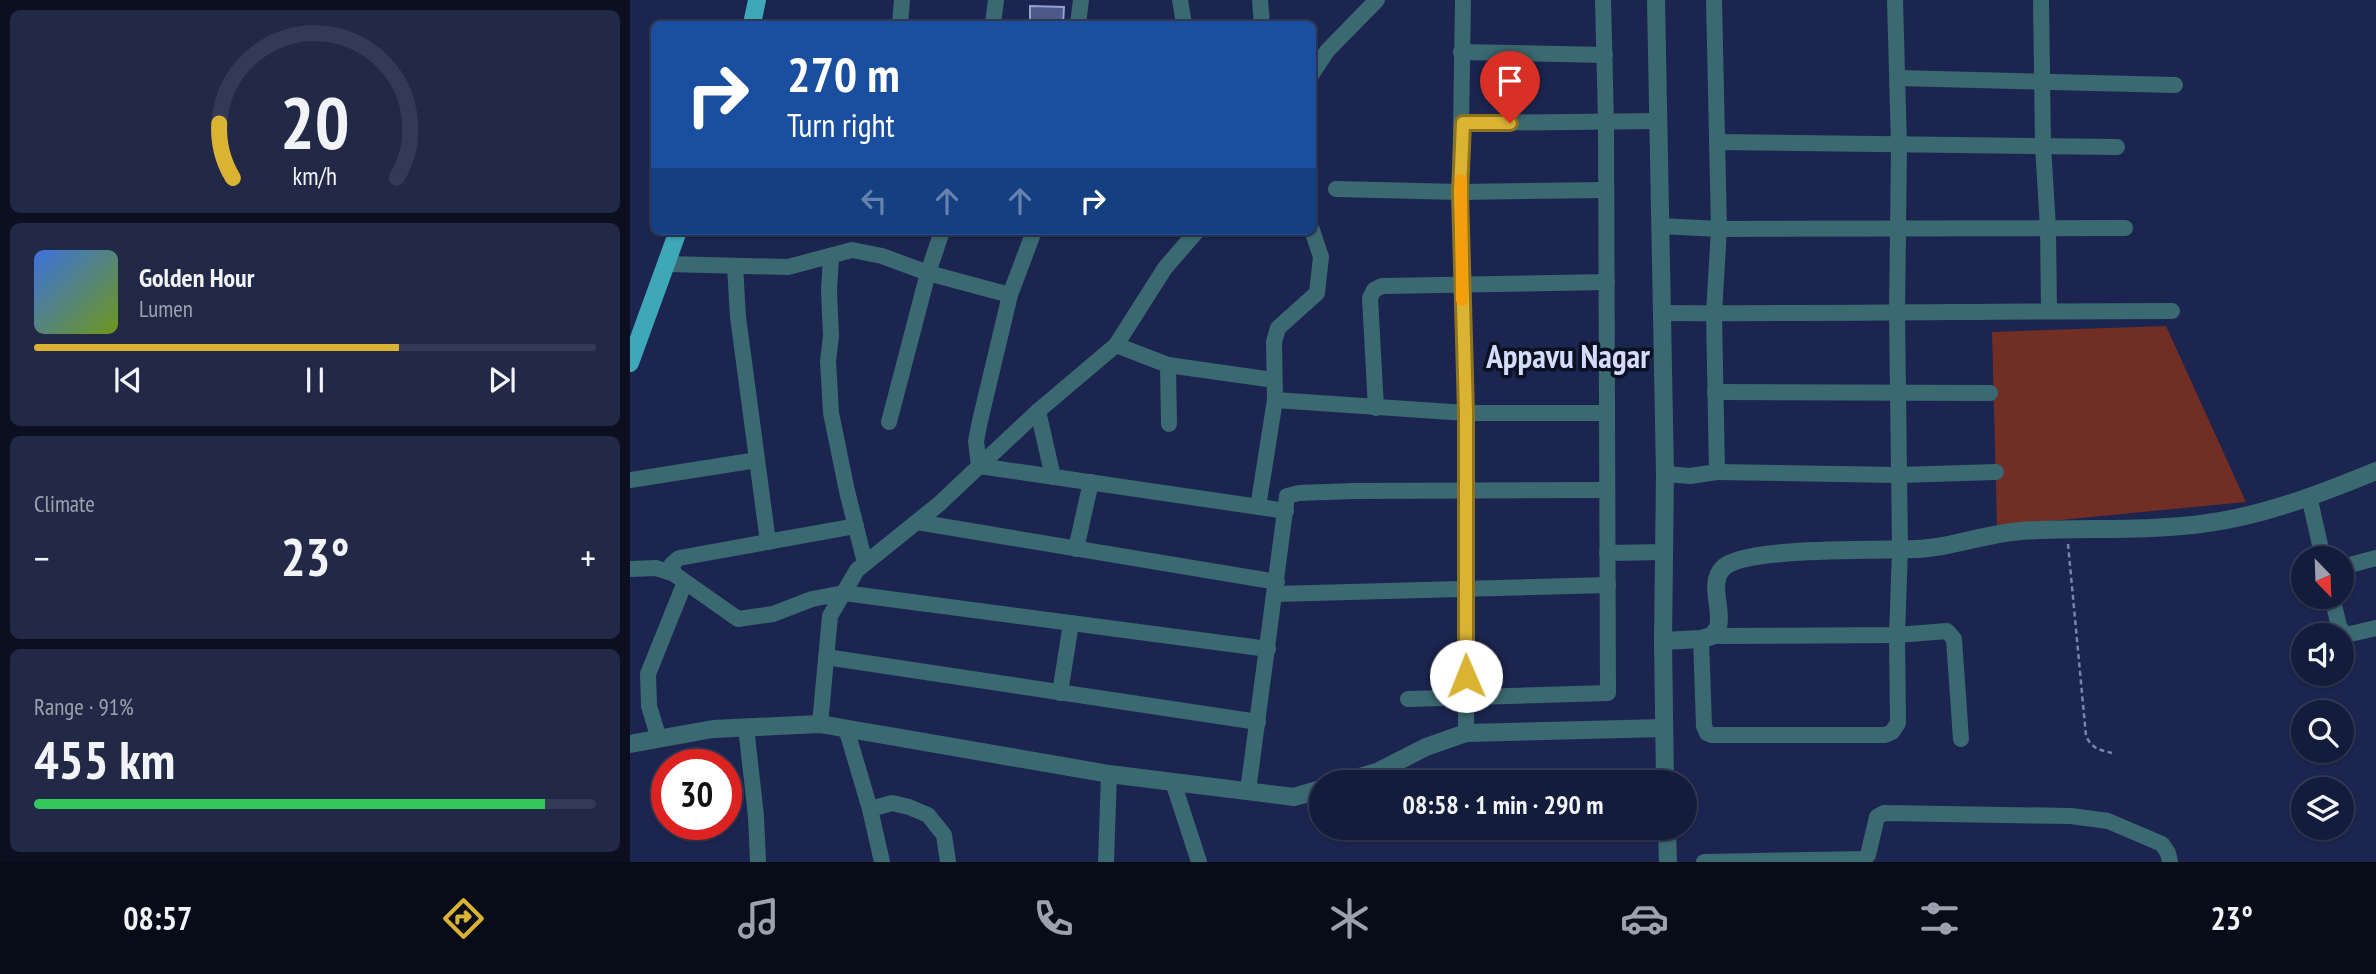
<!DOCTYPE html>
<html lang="en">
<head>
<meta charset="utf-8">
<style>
	:root { --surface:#141c3b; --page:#212946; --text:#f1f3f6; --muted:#9da1af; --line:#333a55; --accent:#dab333 }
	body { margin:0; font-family:"PT Sans Narrow",sans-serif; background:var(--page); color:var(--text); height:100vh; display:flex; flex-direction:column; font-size:26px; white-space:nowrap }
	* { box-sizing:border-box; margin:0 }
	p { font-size:23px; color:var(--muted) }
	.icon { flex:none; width:38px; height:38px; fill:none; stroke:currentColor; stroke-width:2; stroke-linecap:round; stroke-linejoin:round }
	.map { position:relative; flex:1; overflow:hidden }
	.sheet { display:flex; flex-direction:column; gap:10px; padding:10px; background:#0b0f20; width:630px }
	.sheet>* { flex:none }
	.hud { position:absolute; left:21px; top:21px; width:665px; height:214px; border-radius:10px; box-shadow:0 2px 5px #0004,0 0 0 2px var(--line); background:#1a4fa0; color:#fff; overflow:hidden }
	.needle { width:46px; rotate:157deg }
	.controls { position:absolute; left:1661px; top:546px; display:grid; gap:14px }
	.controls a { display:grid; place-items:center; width:63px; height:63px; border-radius:50%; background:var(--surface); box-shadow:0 2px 5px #0004,0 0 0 2px var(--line); font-size:35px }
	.speed { position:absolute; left:21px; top:749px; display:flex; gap:14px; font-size:35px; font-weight:700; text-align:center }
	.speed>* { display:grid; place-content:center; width:91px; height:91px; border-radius:50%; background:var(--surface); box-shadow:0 2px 5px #0004,0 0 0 2px var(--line); line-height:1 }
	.speed .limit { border:10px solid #d22; background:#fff; color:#111 }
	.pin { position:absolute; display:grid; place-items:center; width:60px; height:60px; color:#fff; margin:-72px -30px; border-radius:50% 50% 50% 0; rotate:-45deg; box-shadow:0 0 7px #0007 }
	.pin .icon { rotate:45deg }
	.me { position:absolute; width:77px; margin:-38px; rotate:359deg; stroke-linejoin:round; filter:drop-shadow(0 0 5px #0008) }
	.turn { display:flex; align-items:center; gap:24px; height:147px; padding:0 21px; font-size:32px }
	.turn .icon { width:91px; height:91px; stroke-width:2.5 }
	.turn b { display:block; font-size:49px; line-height:60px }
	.lanes { display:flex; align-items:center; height:66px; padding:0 21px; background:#0003; justify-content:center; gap:35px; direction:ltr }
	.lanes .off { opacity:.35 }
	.big { font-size:52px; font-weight:800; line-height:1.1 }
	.sheet .card { flex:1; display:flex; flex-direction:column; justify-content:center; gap:10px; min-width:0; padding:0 24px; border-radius:10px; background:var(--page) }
	.sheet .dial { align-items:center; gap:0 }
	.dial svg { height:182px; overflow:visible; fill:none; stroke:var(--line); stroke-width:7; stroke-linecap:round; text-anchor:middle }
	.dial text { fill:var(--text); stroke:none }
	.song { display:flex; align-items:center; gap:21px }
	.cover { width:84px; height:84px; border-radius:10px; background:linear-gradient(135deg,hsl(220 70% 55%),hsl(80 70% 35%)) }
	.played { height:7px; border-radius:4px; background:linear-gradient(90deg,var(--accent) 65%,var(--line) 65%) }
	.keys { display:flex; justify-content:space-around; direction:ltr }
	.heat { display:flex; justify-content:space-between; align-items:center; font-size:38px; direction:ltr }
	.charge { height:10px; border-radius:5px; background:linear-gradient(90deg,#34c759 91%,var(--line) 0) }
	.trip { position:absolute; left:679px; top:770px; width:388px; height:70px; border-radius:35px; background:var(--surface); box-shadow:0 2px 5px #0004,0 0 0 2px var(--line); font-weight:800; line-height:70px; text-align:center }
	.menu { display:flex; height:112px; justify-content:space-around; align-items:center; background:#080b18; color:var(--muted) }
	.menu .icon { width:49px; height:49px }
	.menu .selected { color:var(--accent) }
	.menu b { font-size:32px; color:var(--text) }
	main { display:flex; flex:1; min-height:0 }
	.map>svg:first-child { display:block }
	.green { fill:#702e24 }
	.building { fill:#4b5988; stroke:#90a1d4; stroke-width:2 }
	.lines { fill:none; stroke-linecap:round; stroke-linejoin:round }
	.path { stroke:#7a84a6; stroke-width:2.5; stroke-dasharray:5 3.5; stroke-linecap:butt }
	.minor { stroke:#3b6971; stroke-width:16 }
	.tertiary { stroke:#3b6971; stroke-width:18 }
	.primary { stroke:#3ea7b9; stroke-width:18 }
	.route-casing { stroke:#8e7421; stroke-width:18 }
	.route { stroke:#dab333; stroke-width:12 }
	.slow { stroke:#f59e0b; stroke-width:12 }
	.labels { text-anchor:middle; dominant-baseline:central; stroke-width:7; stroke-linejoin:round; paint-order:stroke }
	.district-label { font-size:33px; font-weight:bold; fill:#d3dcf8; stroke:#0b1023 }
</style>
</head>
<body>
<main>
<section class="sheet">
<div class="card dial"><svg viewBox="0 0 100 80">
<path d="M14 69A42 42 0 1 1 86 69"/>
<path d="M14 69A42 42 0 0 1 8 45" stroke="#dab333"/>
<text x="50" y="56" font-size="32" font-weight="700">20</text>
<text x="50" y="72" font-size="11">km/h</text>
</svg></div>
<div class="card">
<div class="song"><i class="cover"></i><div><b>Golden Hour</b><p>Lumen</p></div></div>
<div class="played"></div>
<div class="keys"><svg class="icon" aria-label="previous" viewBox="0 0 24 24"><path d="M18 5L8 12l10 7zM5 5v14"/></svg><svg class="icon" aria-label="pause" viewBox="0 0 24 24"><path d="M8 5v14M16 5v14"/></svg><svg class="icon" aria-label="next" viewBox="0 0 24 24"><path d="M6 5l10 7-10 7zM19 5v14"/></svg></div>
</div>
<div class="card"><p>Climate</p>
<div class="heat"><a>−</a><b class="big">23°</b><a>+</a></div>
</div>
<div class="card"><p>Range · 91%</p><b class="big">455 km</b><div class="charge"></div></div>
</section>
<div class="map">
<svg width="1746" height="862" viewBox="0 0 1746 862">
	<rect width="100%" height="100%" fill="#1b254f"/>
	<polygon class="green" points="1536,326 1616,502 1367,526 1362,332"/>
	<polygon class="building" points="400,6 434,7 433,24 400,24"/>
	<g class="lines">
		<path class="path" d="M1438,544L1456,736C1462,749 1470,750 1482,753"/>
		<g class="minor">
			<polyline points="550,0 554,24"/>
			<polyline points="630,0 632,24"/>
			<polyline points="833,0 830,192 836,413 836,733"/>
			<polyline points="1411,0 1413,146 1418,228 1419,311"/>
			<polyline points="270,24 272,0"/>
			<polyline points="363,24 366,0"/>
			<polyline points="448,24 451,0"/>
			<polyline points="831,52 975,55"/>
			<polyline points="682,74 697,51 747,0"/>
			<polyline points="1268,78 1545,85"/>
			<polyline points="833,123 1029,121"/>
			<polyline points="1087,142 1487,147"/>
			<polyline points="706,189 830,192 976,190"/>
			<polyline points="1031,226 1089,229 1084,0"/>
			<polyline points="404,231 380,295 350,421 346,441 349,466 656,511"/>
			<polyline points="201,256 199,290 201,336 198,361 201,413 217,491 235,563"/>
			<polyline points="37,264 158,267 222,250 252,256 298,273 380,295"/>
			<polyline points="105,266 108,317 138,542"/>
			<path d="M1033,313C1203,314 1372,311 1542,311"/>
			<polyline points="486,345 538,365 644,380"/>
			<polyline points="538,365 539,424"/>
			<polyline points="1085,392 1360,393"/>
			<polyline points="645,400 836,413 976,413"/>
			<polyline points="746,408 740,298 744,290 752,286 977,282"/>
			<polyline points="408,411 423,477"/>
			<polyline points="259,422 298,273 312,231"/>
			<polyline points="1087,472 1268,475 1366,472"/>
			<polyline points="1035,474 1060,476 1087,472 1084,313 1089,229 1495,228"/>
			<polyline points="0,480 127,460"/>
			<polyline points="1679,496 1693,558"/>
			<polyline points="628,507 645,400 644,342 648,328 687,293 691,257 682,230"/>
			<polyline points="287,522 647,582"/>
			<polyline points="446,549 461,482"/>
			<polyline points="977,553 1034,552"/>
			<polyline points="1712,567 1746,558"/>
			<polyline points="0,569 26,568 44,574 108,619 143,614 182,599 214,593 638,649"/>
			<polyline points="44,574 42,564 49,558 226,526"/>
			<polyline points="645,594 978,585"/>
			<polyline points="1702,597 1709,626 1713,633 1720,634 1746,628"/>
			<polyline points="1082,636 1267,635 1270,549 1267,314 1269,146 1265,0"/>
			<polyline points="1071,639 1074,726 1077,733 1082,735 1255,735 1262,732 1268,723 1267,635 1317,631 1324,639 1331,739"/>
			<polyline points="196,657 628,722"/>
			<polyline points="430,693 441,623"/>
			<polyline points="778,699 978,693 976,122 973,0"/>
			<polyline points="190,724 200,616 227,570 309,504 408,411 486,345 535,268 567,231"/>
			<polyline points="116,727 126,816 128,862"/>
			<polyline points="216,728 240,809 252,862"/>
			<polyline points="29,739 19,706 18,674 55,582"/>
			<polyline points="543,782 569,862"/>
			<polyline points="618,791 657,496 669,493 725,491 976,490"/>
			<polyline points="240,809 262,803 279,807 298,815 314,835 318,862"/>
			<polyline points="476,862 479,774"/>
			<polyline points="1074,862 1233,859 1238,855 1247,817 1254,813 1441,816 1478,821 1532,844 1538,853 1540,862"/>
		</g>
		<g class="tertiary">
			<polyline points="1026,0 1035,474 1033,641 1035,782"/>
			<path d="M1033,641L1071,639L1082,636C1084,633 1087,630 1088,627C1093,609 1078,583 1093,568C1113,547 1236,551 1270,549C1311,552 1350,534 1391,531C1453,527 1516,532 1578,523C1636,515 1692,493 1746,471"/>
			<polyline points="0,744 83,729 190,724 479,774 664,797 691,789"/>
			<polyline points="713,782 747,772 796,747 836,733 1034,728"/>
			<polyline points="1037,828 1038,862"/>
		</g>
		<g class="primary">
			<polyline points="122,24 127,0"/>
			<polyline points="0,363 48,231"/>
		</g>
	</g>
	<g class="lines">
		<g class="route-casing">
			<polyline id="route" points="836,676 836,413 830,192 833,123 880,123"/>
		</g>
		<use href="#route" class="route"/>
		<polyline class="slow" points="831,180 832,300"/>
	</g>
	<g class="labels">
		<g class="district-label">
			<text x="938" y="355">Appavu Nagar</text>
		</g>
	</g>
</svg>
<div class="controls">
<a><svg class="needle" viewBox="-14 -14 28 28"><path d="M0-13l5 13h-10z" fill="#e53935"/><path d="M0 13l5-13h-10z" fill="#9da1af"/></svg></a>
<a><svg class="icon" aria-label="sound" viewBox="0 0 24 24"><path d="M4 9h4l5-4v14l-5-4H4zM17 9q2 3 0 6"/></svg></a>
<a><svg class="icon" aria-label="search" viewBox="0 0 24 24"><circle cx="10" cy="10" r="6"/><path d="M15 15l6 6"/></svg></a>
<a><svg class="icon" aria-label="layers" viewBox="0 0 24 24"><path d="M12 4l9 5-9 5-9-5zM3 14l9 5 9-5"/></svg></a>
</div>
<div class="speed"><div class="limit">30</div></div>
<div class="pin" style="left:880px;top:123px;background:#d93025"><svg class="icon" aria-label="arrive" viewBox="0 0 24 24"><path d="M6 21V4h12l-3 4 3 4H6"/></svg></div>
<svg class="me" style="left:836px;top:676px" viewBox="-20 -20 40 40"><circle r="19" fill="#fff"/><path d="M0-13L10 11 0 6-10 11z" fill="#dab333"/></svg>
<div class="trip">08:58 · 1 min · 290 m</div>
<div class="hud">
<div class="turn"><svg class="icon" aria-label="right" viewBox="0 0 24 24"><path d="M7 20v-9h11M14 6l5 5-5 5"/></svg><div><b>270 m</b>Turn right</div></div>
<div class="lanes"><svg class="icon off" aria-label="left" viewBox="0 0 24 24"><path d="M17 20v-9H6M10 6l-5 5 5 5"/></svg><svg class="icon off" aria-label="ahead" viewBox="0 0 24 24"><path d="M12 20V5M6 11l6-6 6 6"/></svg><svg class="icon off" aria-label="ahead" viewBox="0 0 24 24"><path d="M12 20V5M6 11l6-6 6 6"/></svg><svg class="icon" aria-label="right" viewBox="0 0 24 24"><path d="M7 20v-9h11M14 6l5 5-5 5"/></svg></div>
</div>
</div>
</main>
<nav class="menu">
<b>08:57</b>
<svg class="icon selected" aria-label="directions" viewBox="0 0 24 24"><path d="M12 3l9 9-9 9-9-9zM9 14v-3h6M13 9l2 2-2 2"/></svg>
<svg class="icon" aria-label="music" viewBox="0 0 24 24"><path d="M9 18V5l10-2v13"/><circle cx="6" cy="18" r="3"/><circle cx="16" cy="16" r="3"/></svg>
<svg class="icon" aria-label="phone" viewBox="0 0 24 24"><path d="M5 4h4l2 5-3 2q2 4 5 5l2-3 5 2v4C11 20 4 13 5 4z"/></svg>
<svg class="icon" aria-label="climate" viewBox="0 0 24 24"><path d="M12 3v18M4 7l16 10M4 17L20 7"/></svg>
<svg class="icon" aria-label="car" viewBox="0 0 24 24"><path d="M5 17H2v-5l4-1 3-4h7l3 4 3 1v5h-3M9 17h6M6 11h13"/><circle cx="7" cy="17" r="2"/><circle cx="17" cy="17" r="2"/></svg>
<svg class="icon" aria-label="filters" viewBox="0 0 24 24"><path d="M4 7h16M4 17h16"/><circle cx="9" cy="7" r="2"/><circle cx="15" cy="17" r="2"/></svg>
<b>23°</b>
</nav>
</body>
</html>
